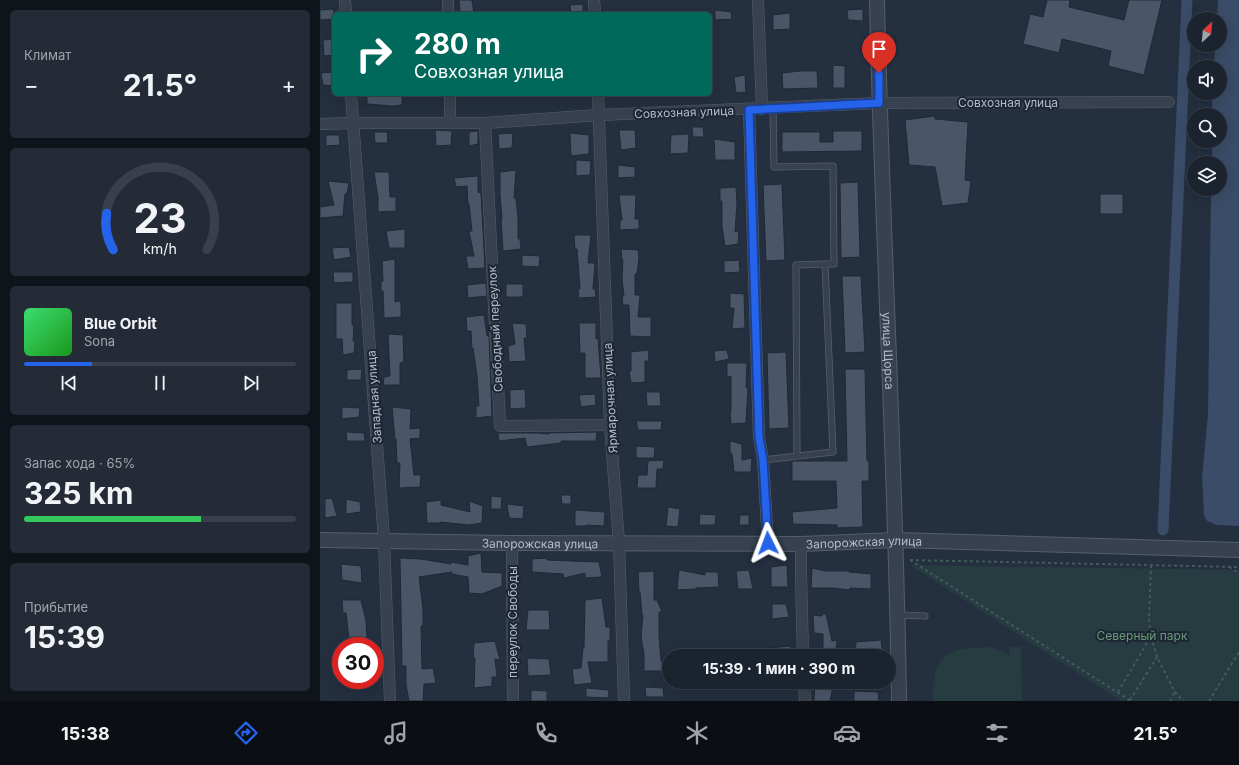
<!DOCTYPE html>
<html lang="ru">
<head>
<meta charset="utf-8">
<style>
	:root { --surface:#1b232f; --page:#242b37; --text:#f1f3f6; --muted:#a0a4aa; --line:#39404b; --accent:#2563eb }
	body { margin:0; font-family:Inter,sans-serif; background:var(--page); color:var(--text); height:100vh; display:flex; flex-direction:column; font-size:15px; white-space:nowrap }
	* { box-sizing:border-box; margin:0 }
	p { font-size:13px; color:var(--muted) }
	.icon { flex:none; width:22px; height:22px; fill:none; stroke:currentColor; stroke-width:2; stroke-linecap:round; stroke-linejoin:round }
	.map { position:relative; flex:1; overflow:hidden }
	.sheet { display:flex; flex-direction:column; gap:10px; padding:10px; background:#0f131a; width:320px }
	.sheet>* { flex:none }
	.banner { position:absolute; left:12px; top:12px; width:380px; height:84px; border-radius:6px; box-shadow:0 4px 16px #0002,0 0 0 1px var(--line); background:#00695c; color:#fff; overflow:hidden }
	.needle { width:26px; rotate:26deg }
	.buttons { position:absolute; left:867px; top:12px; display:grid; gap:8px }
	.buttons a { display:grid; place-items:center; width:40px; height:40px; border-radius:50%; background:var(--surface); box-shadow:0 4px 16px #0002,0 0 0 1px var(--line); font-size:20px }
	.speed { position:absolute; left:12px; top:637px; display:flex; gap:8px; font-size:20px; font-weight:700; text-align:center }
	.speed>* { display:grid; place-content:center; width:52px; height:52px; border-radius:50%; background:var(--surface); box-shadow:0 4px 16px #0002,0 0 0 1px var(--line); line-height:1 }
	.speed .limit { border:6px solid #d22; background:#fff; color:#111 }
	.pin { position:absolute; display:grid; place-items:center; width:34px; height:34px; color:#fff; margin:-41px -17px; border-radius:50% 50% 50% 0; rotate:-45deg; box-shadow:0 0 4px #0007 }
	.pin .icon { rotate:45deg }
	.me { position:absolute; width:44px; margin:-22px; rotate:357deg; stroke-linejoin:round; filter:drop-shadow(0 0 3px #0008) }
	.turn { display:flex; align-items:center; gap:14px; height:84px; padding:0 16px; font-size:18px }
	.turn .icon { width:52px; height:52px; stroke-width:2.5 }
	.turn b { display:block; font-size:28px; line-height:34px }
	.big { font-size:30px; font-weight:700; line-height:1.1 }
	.sheet .tile { flex:1; display:flex; flex-direction:column; justify-content:center; gap:6px; min-width:0; padding:0 14px; border-radius:6px; background:var(--page) }
	.sheet .dial { align-items:center; gap:0 }
	.dial svg { height:104px; overflow:visible; fill:none; stroke:var(--line); stroke-width:7; stroke-linecap:round; text-anchor:middle }
	.dial text { fill:var(--text); stroke:none }
	.song { display:flex; align-items:center; gap:12px }
	.cover { width:48px; height:48px; border-radius:6px; background:linear-gradient(135deg,hsl(140 70% 55%),hsl(120 70% 35%)) }
	.played { height:4px; border-radius:2px; background:linear-gradient(90deg,var(--accent) 25%,var(--line) 25%) }
	.keys { display:flex; justify-content:space-around; direction:ltr }
	.heat { display:flex; justify-content:space-between; align-items:center; font-size:22px; direction:ltr }
	.charge { height:6px; border-radius:3px; background:linear-gradient(90deg,#34c759 65%,var(--line) 0) }
	.trip { position:absolute; left:342px; top:649px; width:234px; height:40px; border-radius:20px; background:var(--surface); box-shadow:0 4px 16px #0002,0 0 0 1px var(--line); font-weight:700; line-height:40px; text-align:center }
	.dock { display:flex; height:64px; justify-content:space-around; align-items:center; background:#0b0e13; color:var(--muted) }
	.dock .icon { width:28px; height:28px }
	.dock .selected { color:var(--accent) }
	.dock b { font-size:18px; color:var(--text) }
	main { display:flex; flex:1; min-height:0 }
	.map>svg:first-child { display:block }
	.green { fill:#263c40 }
	.water { fill:#3a4c68 }
	.lines { fill:none; stroke-linecap:round; stroke-linejoin:round }
	.canal { stroke:#3a4c68; stroke-width:11 }
	.building { fill:#4a5668; stroke:#1f2836 }
	.service-casing { stroke:#565f6c; stroke-width:7 }
	.minor-casing { stroke:#565f6c; stroke-width:12 }
	.tertiary-casing { stroke:#565f6c; stroke-width:16 }
	.path { stroke:#44595d; stroke-width:2; stroke-dasharray:3 3; stroke-linecap:butt }
	.service { stroke:#38414f; stroke-width:5.5 }
	.minor { stroke:#38414f; stroke-width:11 }
	.tertiary { stroke:#38414f; stroke-width:14 }
	.route-casing { stroke:#184099; stroke-width:10 }
	.route { stroke:#2563eb; stroke-width:7 }
	.labels { text-anchor:middle; dominant-baseline:central; stroke-width:4; stroke-linejoin:round; paint-order:stroke }
	.street-label { font-size:12px; fill:#b5bcc9; stroke:#1d2634 }
	.park-label { font-size:12px; fill:#6c9a77; stroke:#1d2634 }
</style>
</head>
<body>
<main>
<section class="sheet">
<div class="tile"><p>Климат</p>
<div class="heat"><a>−</a><b class="big">21.5°</b><a>+</a></div>
</div>
<div class="tile dial"><svg viewBox="0 0 100 80">
<path d="M14 69A42 42 0 1 1 86 69"/>
<path d="M14 69A42 42 0 0 1 9 41" stroke="#2563eb"/>
<text x="50" y="56" font-size="32" font-weight="700">23</text>
<text x="50" y="72" font-size="11">km/h</text>
</svg></div>
<div class="tile">
<div class="song"><i class="cover"></i><div><b>Blue Orbit</b><p>Sona</p></div></div>
<div class="played"></div>
<div class="keys"><svg class="icon" aria-label="previous" viewBox="0 0 24 24"><path d="M18 5L8 12l10 7zM5 5v14"/></svg><svg class="icon" aria-label="pause" viewBox="0 0 24 24"><path d="M8 5v14M16 5v14"/></svg><svg class="icon" aria-label="next" viewBox="0 0 24 24"><path d="M6 5l10 7-10 7zM19 5v14"/></svg></div>
</div>
<div class="tile"><p>Запас хода · 65%</p><b class="big">325 km</b><div class="charge"></div></div>
<div class="tile"><p>Прибытие</p><b class="big">15:39</b></div>
</section>
<div class="map">
<svg width="919" height="701" viewBox="0 0 919 701">
	<rect width="100%" height="100%" fill="#242f3f"/>
	<g class="green">
		<polygon points="590,565 919,570 919,701 801,701"/>
		<path d="M670,647L686,653L689,656L690,647H701L702,701H613C612,654 626,648 670,647Z"/>
	</g>
	<polygon class="water" points="898,0 919,0 919,526 897,525 887,521 884,515 882,477 888,414 891,189 900,189 900,163 892,163 892,141 900,141 900,115 892,115 892,93 900,93 900,67 894,67 895,45 900,45 900,19 897,19"/>
	<g class="lines">
		<polyline class="canal" points="843,530 867,0"/>
	</g>
	<g class="building">
		<polygon points="139,0 152,0 154,14 140,14"/>
		<polygon points="727,0 750,0 749,7 804,20 809,0 842,0 824,75 788,66 791,51 742,39 739,53 703,44 710,14 723,17"/>
		<polygon points="263,4 263,14 251,14 250,5"/>
		<polygon points="14,9 13,19 0,20 0,10"/>
		<polygon points="543,9 543,21 528,20 527,10"/>
		<polygon points="395,10 411,12 412,19 395,20"/>
		<polygon points="470,13 470,29 453,30 453,15"/>
		<polygon points="14,39 14,55 4,56 3,40"/>
		<polygon points="513,65 525,66 525,88 513,88"/>
		<polygon points="480,71 497,71 498,88 463,89 462,73"/>
		<polygon points="14,72 14,86 3,85 1,73"/>
		<polygon points="425,75 426,92 416,93 414,77"/>
		<polygon points="47,94 82,94 82,105 73,106 47,104"/>
		<polygon points="615,116 615,119 648,122 645,180 651,181 648,203 622,206 615,167 589,165 585,120"/>
		<polygon points="372,127 383,127 384,137 373,137"/>
		<polygon points="115,130 132,131 131,145 116,146"/>
		<polygon points="299,130 315,130 316,148 301,150"/>
		<polygon points="158,131 158,144 149,146 149,132"/>
		<polygon points="513,131 542,131 542,151 462,152 462,132 500,132 500,142 513,142"/>
		<polygon points="54,132 67,132 68,143 55,143"/>
		<polygon points="193,133 192,148 179,149 178,134"/>
		<polygon points="250,133 269,135 269,154 251,156"/>
		<polygon points="369,134 368,153 350,154 351,135"/>
		<polygon points="6,135 19,135 20,145 6,146"/>
		<polygon points="394,139 415,142 415,160 395,160"/>
		<polygon points="256,160 271,161 270,175 256,176"/>
		<polygon points="298,165 315,167 315,177 298,178"/>
		<polygon points="196,170 194,198 196,198 198,218 198,239 200,239 201,249 183,251 181,219 182,219 180,195 180,172"/>
		<polygon points="54,172 69,172 70,197 76,197 76,211 58,212 58,198"/>
		<polygon points="158,176 158,192 161,193 165,268 148,269 146,256 154,256 149,231 152,231 149,204 148,204 147,186 136,187 134,178"/>
		<polygon points="8,181 29,183 27,193 25,194 23,216 0,218 0,207 14,205"/>
		<polygon points="538,182 540,257 521,258 520,183"/>
		<polygon points="462,184 465,260 446,261 443,185"/>
		<polygon points="416,187 417,203 415,232 419,231 418,244 405,246 402,227 402,201 400,201 400,188"/>
		<rect x="780" y="194" width="23" height="20"/>
		<polygon points="299,195 316,195 315,219 319,219 319,229 300,230 300,220 302,220"/>
		<polygon points="85,229 85,248 69,248 66,231"/>
		<polygon points="254,235 271,235 268,263 275,263 273,289 275,289 276,297 259,298 258,289 260,289 257,249 255,249"/>
		<polygon points="29,247 31,257 14,260 12,248"/>
		<polygon points="301,249 318,250 319,258 317,274 315,274 315,295 320,295 318,317 331,317 331,337 310,336 309,305 303,305 302,296 304,296 302,279 303,260 302,260"/>
		<polygon points="202,255 220,256 219,267 202,266"/>
		<polygon points="75,259 75,302 81,301 81,317 64,318 63,291 61,291 61,281 63,281 62,261"/>
		<polygon points="419,260 420,272 404,273 404,261"/>
		<polygon points="13,272 33,272 33,282 14,283"/>
		<polygon points="522,276 541,276 545,352 525,353"/>
		<polygon points="166,283 167,296 148,298 147,285"/>
		<rect x="186" y="284" width="17" height="13"/>
		<polygon points="410,293 424,294 425,328 412,329 414,308 410,308"/>
		<polygon points="16,303 32,303 32,325 34,325 33,341 35,341 34,353 23,355 22,339 16,339"/>
		<polygon points="164,315 167,336 169,336 172,416 156,418 156,406 159,406 157,376 153,348 152,349 151,331 147,331 146,317"/>
		<polygon points="192,323 206,324 207,338 204,338 206,361 189,362 188,346 195,344"/>
		<polygon points="259,323 276,323 276,339 278,338 281,378 265,378 265,353 260,353"/>
		<polygon points="68,334 83,335 84,362 80,363 80,385 63,385 64,377 70,376"/>
		<polygon points="328,350 329,361 325,361 325,382 311,383 309,371 311,371 311,352"/>
		<polygon points="407,350 409,359 395,362 394,351"/>
		<polygon points="466,352 469,428 449,429 447,353"/>
		<polygon points="407,363 427,363 426,388 428,388 426,423 411,424 410,411 411,411 411,376 407,377"/>
		<polygon points="42,369 41,380 27,380 27,370"/>
		<polygon points="525,369 545,369 547,461 549,461 549,481 542,481 543,527 517,528 517,525 473,524 472,512 517,508 516,481 472,481 472,461 527,461"/>
		<polygon points="205,389 206,408 190,409 190,390"/>
		<polygon points="326,392 340,392 341,406 327,406"/>
		<polygon points="275,394 276,405 261,407 259,395"/>
		<polygon points="22,407 40,408 39,417 22,419"/>
		<polygon points="72,407 91,409 90,429 100,428 100,438 90,439 94,475 101,475 100,487 79,488 80,463 77,463 76,439 75,439"/>
		<polygon points="316,421 342,421 341,430 318,430"/>
		<polygon points="26,432 44,433 45,441 27,441"/>
		<polygon points="277,432 276,441 241,441 241,443 207,447 205,438 179,441 178,433 218,433 229,434 229,433"/>
		<polygon points="410,441 422,444 422,460 432,458 431,472 414,472 412,454 410,453"/>
		<polygon points="316,446 335,447 334,458 316,458"/>
		<polygon points="344,460 343,469 337,469 336,488 317,488 318,475 327,475 328,461"/>
		<polygon points="241,495 251,495 251,504 242,504"/>
		<polygon points="171,496 182,497 181,509 171,509"/>
		<polygon points="12,498 17,516 5,518 5,499"/>
		<polygon points="26,499 40,502 41,512 26,514"/>
		<polygon points="121,500 121,505 150,512 149,501 163,506 162,523 149,525 120,522 120,523 107,523 106,502"/>
		<polygon points="187,504 204,506 203,519 189,518"/>
		<polygon points="348,507 360,509 358,527 346,526"/>
		<polygon points="255,510 285,512 284,526 266,525 266,526 255,526"/>
		<polygon points="380,514 396,515 395,525 379,525"/>
		<polygon points="420,515 429,515 429,525 419,525"/>
		<polygon points="161,553 162,572 182,573 182,586 162,594 149,593 148,577 132,574 132,572 99,577 103,609 103,626 101,626 102,669 113,668 116,683 104,684 103,701 89,701 86,685 86,666 82,666 80,558 101,559 131,564 131,562 148,565 148,556"/>
		<polygon points="226,558 227,560 279,562 282,577 265,578 265,573 244,578 243,574 212,572 212,559"/>
		<polygon points="21,564 41,566 42,583 22,580"/>
		<polygon points="467,565 468,587 451,587 451,567"/>
		<polygon points="492,568 506,571 529,571 529,572 551,574 551,589 530,588 530,590 513,588 491,588"/>
		<polygon points="359,570 385,575 385,572 398,572 399,587 376,588 376,589 357,590"/>
		<polygon points="429,570 433,589 418,589 416,571"/>
		<polygon points="334,571 334,600 337,600 342,612 339,612 339,637 341,660 346,671 324,671 324,654 321,637 323,615 322,615 320,592 319,592 318,572"/>
		<polygon points="282,598 286,627 290,627 290,641 288,641 288,662 268,662 272,683 254,685 252,669 261,668 263,648 264,648 265,600"/>
		<polygon points="22,600 41,600 46,621 47,639 29,639 26,613 23,613"/>
		<polygon points="452,604 466,604 469,617 452,619"/>
		<polygon points="208,610 229,610 230,630 206,630"/>
		<polygon points="502,614 506,614 512,641 517,640 516,655 503,655 503,634 494,633 493,615 502,616"/>
		<polygon points="561,640 563,656 535,656 536,642"/>
		<polygon points="175,641 180,660 175,659 177,677 172,677 172,686 154,688 155,658 153,658 154,643"/>
		<polygon points="470,646 471,656 448,656 449,648"/>
		<polygon points="207,658 229,659 231,675 208,676"/>
		<polygon points="495,682 511,682 512,692 510,701 494,701"/>
		<polygon points="325,687 343,688 344,697 326,697"/>
		<polygon points="266,688 289,690 288,698 266,697"/>
		<polygon points="211,690 227,691 227,701 211,701"/>
		<polygon points="534,691 558,692 559,701 534,701"/>
	</g>
	<g class="lines">
		<g class="service-casing">
			<g id="service">
				<polyline points="477,455 476,265 505,264"/>
				<polyline points="443,460 513,452 505,264 514,264 513,166 454,167 453,108"/>
				<polyline points="578,615 605,616"/>
			</g>
		</g>
		<g class="minor-casing">
			<g id="minor">
				<polyline points="25,0 26,14"/>
				<polyline points="128,0 128,14"/>
				<polyline points="274,0 275,14"/>
				<polyline points="438,0 442,109"/>
				<polyline points="31,94 64,540 70,701"/>
				<polyline points="130,94 130,123"/>
				<polyline points="278,94 290,425 299,543 304,701"/>
				<polyline points="429,109 439,437 443,460 448,543"/>
				<polyline points="165,123 180,426 290,425"/>
				<polyline points="0,124 33,123 165,123 279,115 559,103 849,102"/>
				<polyline points="192,543 193,701"/>
				<polyline points="481,544 481,575 483,656"/>
				<polyline points="484,682 485,701"/>
			</g>
		</g>
		<g class="tertiary-casing">
			<g id="tertiary">
				<path id="s1" d="M557,0C562,234 576,467 579,701"/>
				<path id="s2" d="M0,540L192,543L481,544L576,540L919,550"/>
			</g>
		</g>
		<g class="path">
			<polyline points="590,560 919,567"/>
			<polyline points="590,560 811,701"/>
			<polyline points="831,565 829,621 831,636 837,657 855,692 863,701"/>
			<polyline points="909,567 919,573"/>
			<polyline points="798,692 831,636"/>
			<polyline points="810,700 837,657"/>
			<polyline points="850,701 855,692"/>
			<polyline points="889,701 919,652"/>
		</g>
		<use href="#service" class="service"/>
		<use href="#minor" class="minor"/>
		<use href="#tertiary" class="tertiary"/>
	</g>
	<g class="lines">
		<g class="route-casing">
			<polyline id="route" points="448,543 443,460 439,437 429,110 559,103 559,73"/>
		</g>
		<use href="#route" class="route"/>
	</g>
	<g class="labels">
		<g class="street-label">
			<text x="688" y="102">Совхозная улица</text>
			<text transform="translate(364 112) rotate(-2)">Совхозная улица</text>
			<text transform="translate(175 329) rotate(-93)">Свободный переулок</text>
			<text stroke="none"><textPath href="#s1" startOffset="351">улица Щорса</textPath></text>
			<text transform="translate(54 397) rotate(-94)">Западная улица</text>
			<text transform="translate(290 398) rotate(-93)">Ярмарочная улица</text>
			<text stroke="none"><textPath href="#s2" startOffset="220">Запорожская улица</textPath></text>
			<text stroke="none"><textPath href="#s2" startOffset="544">Запорожская улица</textPath></text>
			<text transform="translate(192 622) rotate(-90)">переулок Свободы</text>
		</g>
		<g class="park-label">
			<text x="822" y="635">Северный парк</text>
		</g>
	</g>
</svg>
<div class="buttons">
<a><svg class="needle" viewBox="-14 -14 28 28"><path d="M0-13l5 13h-10z" fill="#e53935"/><path d="M0 13l5-13h-10z" fill="#a0a4aa"/></svg></a>
<a><svg class="icon" aria-label="sound" viewBox="0 0 24 24"><path d="M4 9h4l5-4v14l-5-4H4zM17 9q2 3 0 6"/></svg></a>
<a><svg class="icon" aria-label="search" viewBox="0 0 24 24"><circle cx="10" cy="10" r="6"/><path d="M15 15l6 6"/></svg></a>
<a><svg class="icon" aria-label="layers" viewBox="0 0 24 24"><path d="M12 4l9 5-9 5-9-5zM3 14l9 5 9-5"/></svg></a>
</div>
<div class="speed"><div class="limit">30</div></div>
<div class="pin" style="left:559px;top:73px;background:#d93025"><svg class="icon" aria-label="arrive" viewBox="0 0 24 24"><path d="M6 21V4h12l-3 4 3 4H6"/></svg></div>
<svg class="me" style="left:448px;top:543px" viewBox="-20 -20 40 40"><path d="M0-17L14 15 0 8-14 15z" fill="#2563eb" stroke="#fff" stroke-width="4"/></svg>
<div class="trip">15:39 · 1 мин · 390 m</div>
<div class="banner">
<div class="turn"><svg class="icon" aria-label="right" viewBox="0 0 24 24"><path d="M7 20v-9h11M14 6l5 5-5 5"/></svg><div><b>280 m</b>Совхозная улица</div></div>
</div>
</div>
</main>
<nav class="dock">
<b>15:38</b>
<svg class="icon selected" aria-label="directions" viewBox="0 0 24 24"><path d="M12 3l9 9-9 9-9-9zM9 14v-3h6M13 9l2 2-2 2"/></svg>
<svg class="icon" aria-label="music" viewBox="0 0 24 24"><path d="M9 18V5l10-2v13"/><circle cx="6" cy="18" r="3"/><circle cx="16" cy="16" r="3"/></svg>
<svg class="icon" aria-label="phone" viewBox="0 0 24 24"><path d="M5 4h4l2 5-3 2q2 4 5 5l2-3 5 2v4C11 20 4 13 5 4z"/></svg>
<svg class="icon" aria-label="climate" viewBox="0 0 24 24"><path d="M12 3v18M4 7l16 10M4 17L20 7"/></svg>
<svg class="icon" aria-label="car" viewBox="0 0 24 24"><path d="M5 17H2v-5l4-1 3-4h7l3 4 3 1v5h-3M9 17h6M6 11h13"/><circle cx="7" cy="17" r="2"/><circle cx="17" cy="17" r="2"/></svg>
<svg class="icon" aria-label="filters" viewBox="0 0 24 24"><path d="M4 7h16M4 17h16"/><circle cx="9" cy="7" r="2"/><circle cx="15" cy="17" r="2"/></svg>
<b>21.5°</b>
</nav>
</body>
</html>
